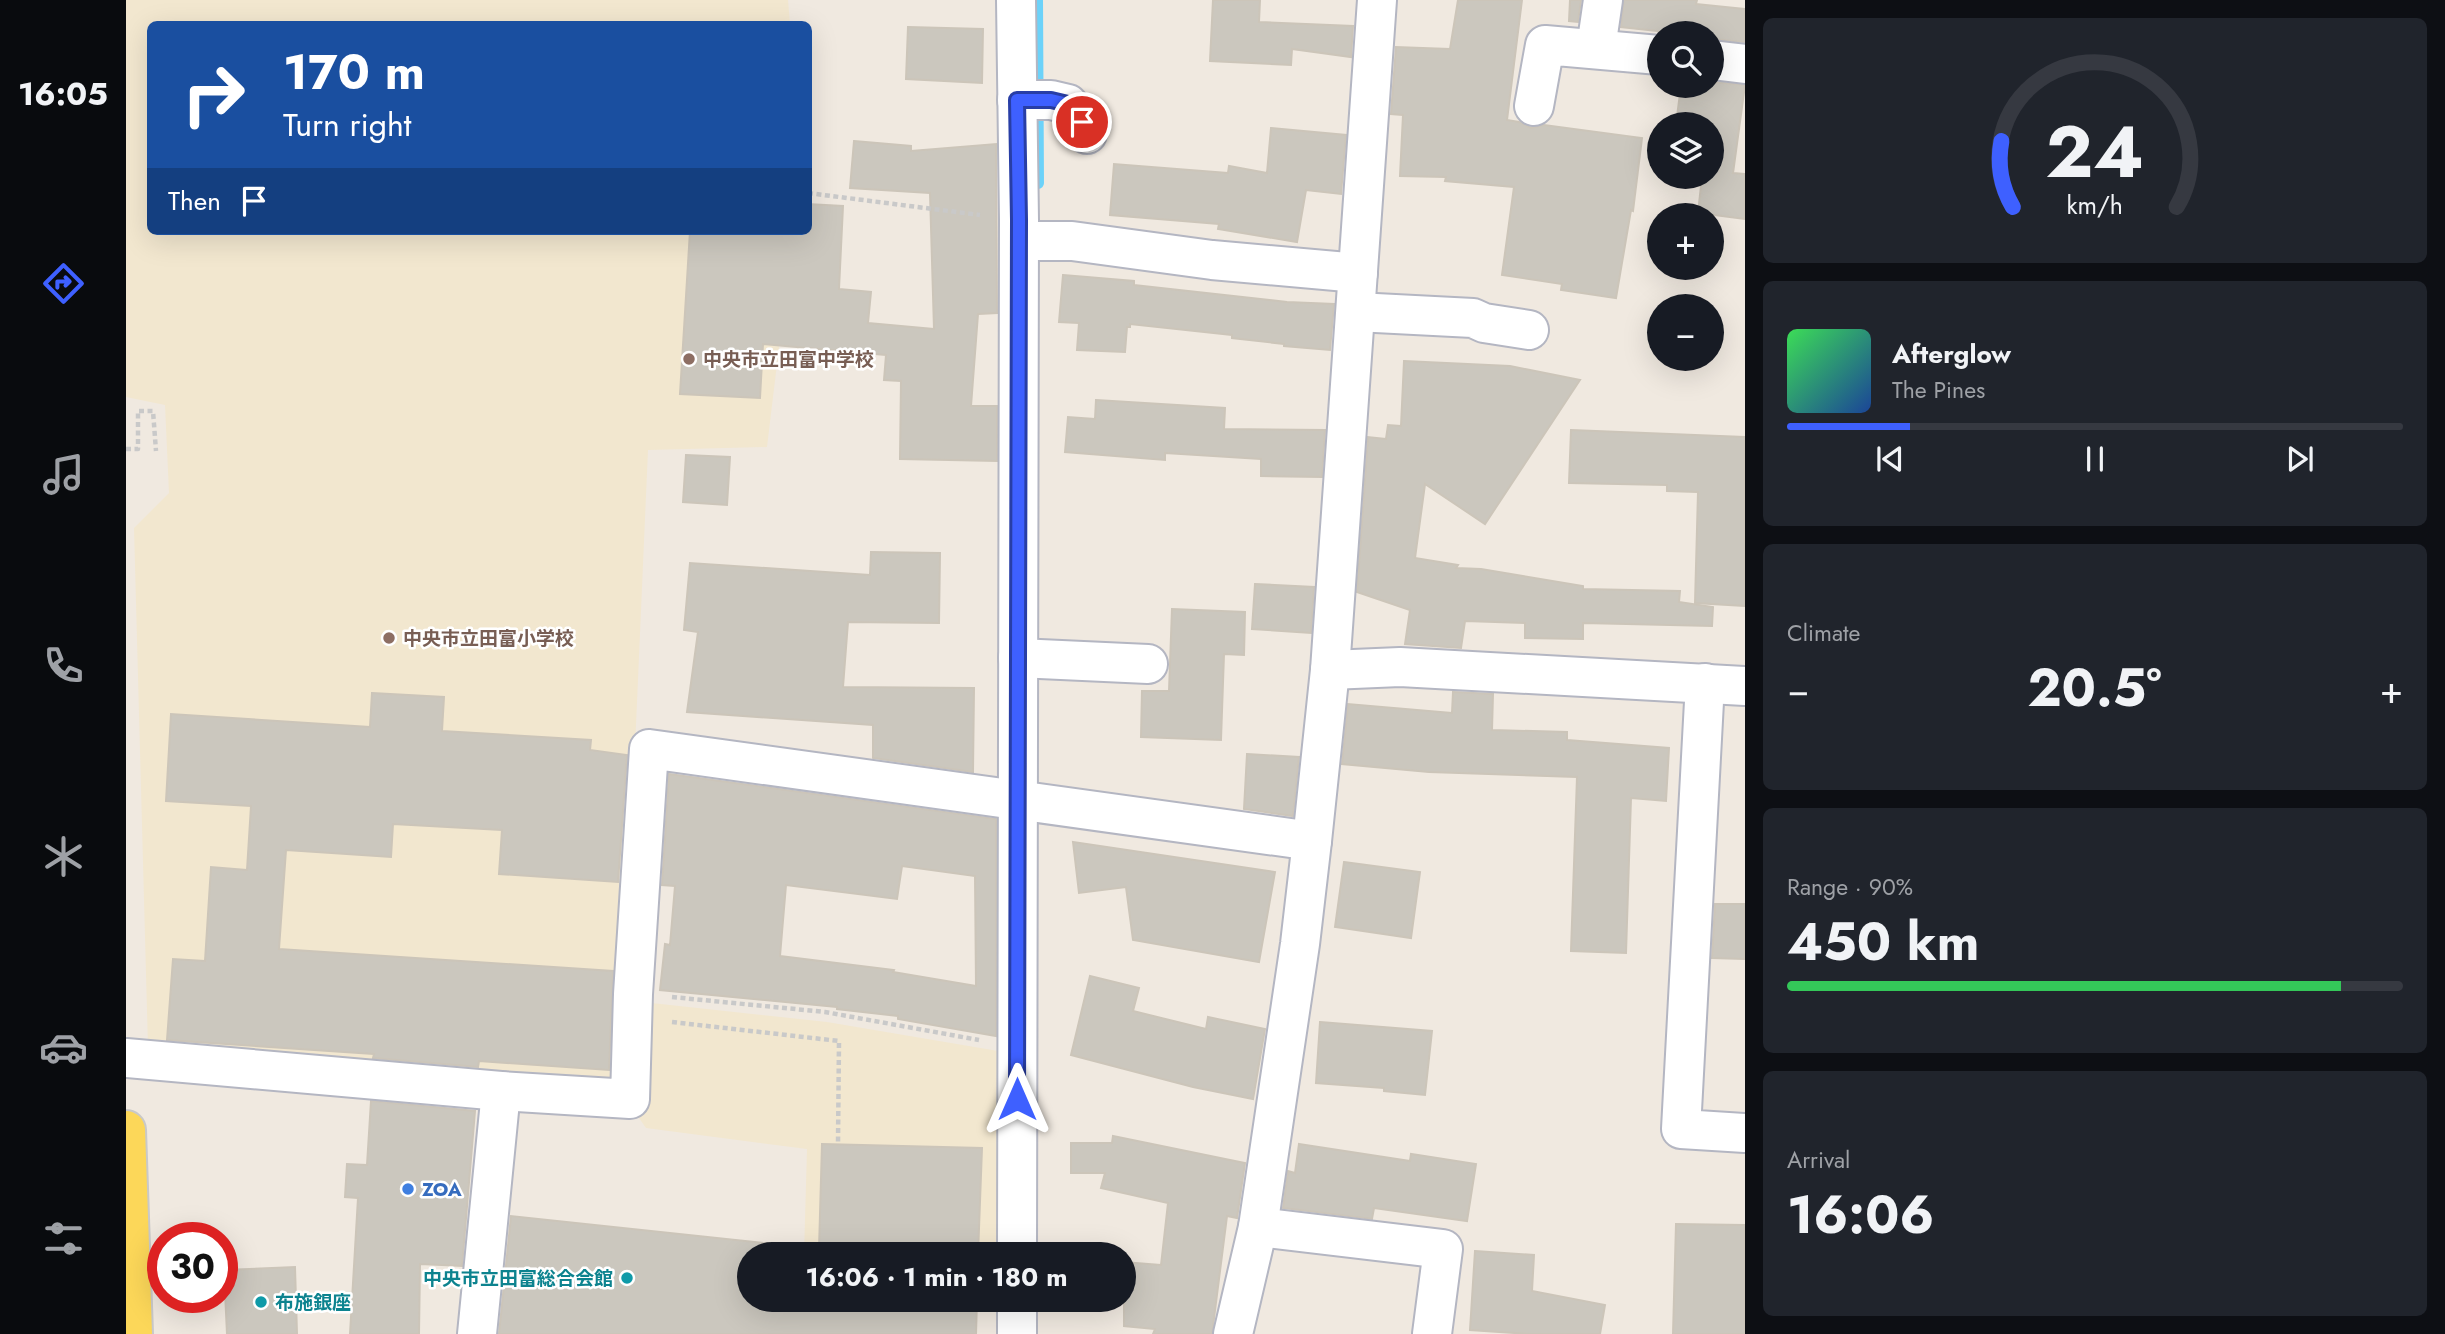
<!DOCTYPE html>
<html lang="en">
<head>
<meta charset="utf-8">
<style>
	:root { --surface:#171b24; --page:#20242c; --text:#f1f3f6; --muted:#9ea1a6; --line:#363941; --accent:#3e60ff }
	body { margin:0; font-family:Jost,"Noto Sans JP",sans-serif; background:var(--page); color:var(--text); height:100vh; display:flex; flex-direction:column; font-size:26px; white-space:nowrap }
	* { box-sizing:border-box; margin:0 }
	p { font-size:23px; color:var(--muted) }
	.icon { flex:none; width:38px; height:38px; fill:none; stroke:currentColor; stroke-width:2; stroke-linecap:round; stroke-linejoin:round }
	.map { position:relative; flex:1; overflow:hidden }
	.panel { display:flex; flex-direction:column; gap:18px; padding:18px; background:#0d0f14; width:700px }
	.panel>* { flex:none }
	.banner { position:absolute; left:21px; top:21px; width:665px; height:214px; border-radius:10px; box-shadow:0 7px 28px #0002; background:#1a4fa0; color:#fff; overflow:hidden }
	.tools { position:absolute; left:1521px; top:21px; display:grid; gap:14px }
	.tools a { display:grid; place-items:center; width:77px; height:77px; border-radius:50%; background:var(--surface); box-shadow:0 7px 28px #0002; font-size:35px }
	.speed { position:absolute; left:21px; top:1222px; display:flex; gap:14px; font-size:35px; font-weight:700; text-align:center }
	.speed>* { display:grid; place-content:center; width:91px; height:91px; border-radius:50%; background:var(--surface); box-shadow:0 7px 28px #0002; line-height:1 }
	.speed .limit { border:10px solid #d22; background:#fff; color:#111 }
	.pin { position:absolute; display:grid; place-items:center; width:60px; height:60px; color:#fff; margin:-30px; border:4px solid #fff; border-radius:50%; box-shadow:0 2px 7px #0007 }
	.me { position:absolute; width:77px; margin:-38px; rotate:0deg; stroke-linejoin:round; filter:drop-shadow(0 0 5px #0008) }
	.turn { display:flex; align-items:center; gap:24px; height:147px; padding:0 21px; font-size:32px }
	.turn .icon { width:91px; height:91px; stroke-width:2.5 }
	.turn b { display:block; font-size:49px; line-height:60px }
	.then { display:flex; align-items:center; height:66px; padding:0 21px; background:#0003; gap:14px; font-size:26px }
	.big { font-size:52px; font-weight:700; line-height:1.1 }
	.panel .tile { flex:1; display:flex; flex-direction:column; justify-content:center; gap:10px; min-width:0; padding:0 24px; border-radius:10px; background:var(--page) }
	.panel .dial { align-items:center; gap:0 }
	.dial svg { height:182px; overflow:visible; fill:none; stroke:var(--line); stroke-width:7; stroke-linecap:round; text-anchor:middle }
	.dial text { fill:var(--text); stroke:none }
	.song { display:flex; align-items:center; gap:21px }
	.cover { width:84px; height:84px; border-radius:10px; background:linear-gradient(135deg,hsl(130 70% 55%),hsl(220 70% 35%)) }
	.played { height:7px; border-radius:4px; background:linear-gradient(90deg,var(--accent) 20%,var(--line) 20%) }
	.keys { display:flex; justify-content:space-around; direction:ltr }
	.heat { display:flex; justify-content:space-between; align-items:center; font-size:38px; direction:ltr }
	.charge { height:10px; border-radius:5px; background:linear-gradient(90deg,#34c759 90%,var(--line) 0) }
	.trip { position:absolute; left:611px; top:1242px; width:399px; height:70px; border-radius:35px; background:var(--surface); box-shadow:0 7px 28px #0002; font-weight:700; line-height:70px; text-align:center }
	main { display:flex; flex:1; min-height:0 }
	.menu { display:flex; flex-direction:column; width:126px; justify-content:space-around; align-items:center; background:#090b0e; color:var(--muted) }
	.menu .icon { width:49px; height:49px }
	.menu .on { color:var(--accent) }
	.menu b { font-size:32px; color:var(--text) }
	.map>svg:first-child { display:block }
	.education { fill:#f2e7cf }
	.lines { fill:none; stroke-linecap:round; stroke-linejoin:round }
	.stream { stroke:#6cd2f9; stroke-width:12 }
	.building { fill:#cbc7be; stroke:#ccc5b9; stroke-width:2; fill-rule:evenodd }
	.minor-casing { stroke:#b4b6c2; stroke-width:42 }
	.major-casing { stroke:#c9c9c9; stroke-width:42 }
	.path { stroke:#c9c9c9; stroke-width:4.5; stroke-dasharray:5 3.5; stroke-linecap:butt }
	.minor { stroke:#fff; stroke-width:38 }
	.major { stroke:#fcd759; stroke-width:38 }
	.route-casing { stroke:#283ea6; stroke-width:18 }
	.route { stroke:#3e60ff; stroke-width:12 }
	.education-dot { fill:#8d6e63; stroke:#fff; stroke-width:2.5 }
	.shop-dot { fill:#3f7fe0; stroke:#fff; stroke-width:2.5 }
	.culture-dot { fill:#0f9aa8; stroke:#fff; stroke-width:2.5 }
	.labels { text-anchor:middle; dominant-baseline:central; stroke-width:5; stroke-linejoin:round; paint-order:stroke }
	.education-label { font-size:19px; font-weight:bold; fill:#785e54; stroke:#fff; text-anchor:start }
	.shop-label { font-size:19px; font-weight:bold; fill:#366cbe; stroke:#fff; text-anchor:start }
	.culture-label { font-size:19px; font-weight:bold; fill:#0d838f; stroke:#fff; text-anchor:end }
</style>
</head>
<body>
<main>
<nav class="menu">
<b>16:05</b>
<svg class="icon on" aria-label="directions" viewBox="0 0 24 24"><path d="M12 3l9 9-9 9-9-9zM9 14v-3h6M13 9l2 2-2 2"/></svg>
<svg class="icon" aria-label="music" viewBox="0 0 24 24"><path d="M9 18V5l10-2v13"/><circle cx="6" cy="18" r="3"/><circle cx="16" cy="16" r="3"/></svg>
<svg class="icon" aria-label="phone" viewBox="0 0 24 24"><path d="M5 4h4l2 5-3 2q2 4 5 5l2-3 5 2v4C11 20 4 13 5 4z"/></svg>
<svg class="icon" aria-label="climate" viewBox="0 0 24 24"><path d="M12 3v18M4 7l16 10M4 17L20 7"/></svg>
<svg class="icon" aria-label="car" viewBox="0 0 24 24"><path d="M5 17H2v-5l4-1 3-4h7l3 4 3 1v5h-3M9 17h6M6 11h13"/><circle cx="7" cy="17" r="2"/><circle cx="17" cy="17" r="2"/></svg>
<svg class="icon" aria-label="filters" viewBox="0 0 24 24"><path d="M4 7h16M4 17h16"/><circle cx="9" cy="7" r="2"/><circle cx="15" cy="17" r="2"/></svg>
</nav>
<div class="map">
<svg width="1619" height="1334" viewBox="0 0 1619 1334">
	<rect width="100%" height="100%" fill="#f0e9e0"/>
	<polygon class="education" points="0,0 662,0 664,24 24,24 24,231 667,231 641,447 522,450 498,1000 701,1022 884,1053 883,1255 678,1255 681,1149 520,1128 489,1084 22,1048 8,528 43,493 39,405 0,397"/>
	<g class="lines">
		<polyline class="stream" points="911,0 912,183"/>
	</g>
	<g class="building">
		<polygon points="1087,0 1134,0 1133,22 1227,26 1225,57 1166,49 1165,65 1084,61"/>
		<polygon points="1332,0 1396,0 1381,120 1393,122 1405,128 1418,125 1516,138 1507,211 1505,210 1490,298 1435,290 1436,284 1376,275 1388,187 1319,181 1320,177 1274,176 1277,115 1265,114 1270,47 1324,49"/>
		<polygon points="1444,0 1455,0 1452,22 1443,21"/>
		<polygon points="1498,0 1571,0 1570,4 1619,9 1619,42 1586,39 1586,33 1550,33 1495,27"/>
		<polygon points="782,27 857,29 856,83 780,79"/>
		<polygon points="1586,82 1619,85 1607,173 1619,174 1619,219 1572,213 1576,177 1586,177 1586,124 1550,124 1555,86 1586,86"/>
		<polygon points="1145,128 1220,135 1215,194 1180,190 1171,242 1092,229 1093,224 984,215 988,164 1102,173 1103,166 1141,173"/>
		<polygon points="728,141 785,146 785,151 870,144 871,313 852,314 845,406 871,406 871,461 774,459 775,381 758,380 760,355 637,344 634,398 554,394 564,231 682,231 682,204 717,206 713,289 745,292 742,323 808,329 804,193 724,188"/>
		<polygon points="937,275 1008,281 1008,285 1161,302 1208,304 1204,350 1158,346 1158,344 1106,338 1106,335 1004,324 1004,327 1001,327 999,352 951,350 953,323 933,322"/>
		<polygon points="1278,361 1384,366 1454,380 1359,524 1299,484 1289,558 1332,565 1330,568 1355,569 1457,586 1457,589 1554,591 1553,602 1587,607 1586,626 1457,623 1457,639 1399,638 1399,623 1339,621 1335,648 1279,644 1284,610 1231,592 1242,437 1260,439 1262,425 1275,426"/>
		<polygon points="970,400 1099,408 1098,429 1199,430 1196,477 1135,476 1135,459 1039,453 1039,460 939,452 942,417 969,419"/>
		<polygon points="1445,430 1619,437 1619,606 1569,603 1572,492 1541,491 1541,485 1443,483"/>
		<polygon points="560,455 604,457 601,505 557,502"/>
		<polygon points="745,552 814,553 813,623 722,622 717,687 848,688 847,772 747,758 747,725 561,712 572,632 558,630 564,563 744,575"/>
		<polygon points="1129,584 1188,587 1185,633 1126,629"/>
		<polygon points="1046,609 1119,612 1118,655 1098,654 1095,740 1015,737 1016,691 1043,691"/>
		<polygon points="1327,692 1367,694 1366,730 1441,732 1441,740 1543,748 1540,801 1505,798 1500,953 1445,951 1451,777 1303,772 1216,764 1222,704 1326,713"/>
		<polygon points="246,693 318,697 316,731 465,740 464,750 501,755 492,882 373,874 376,830 267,824 265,857 160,850 153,949 487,971 483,1070 353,1061 352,1067 247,1058 248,1054 41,1040 47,959 79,961 85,867 121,870 125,806 40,801 45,714 244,727"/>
		<polygon points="1121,754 1173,757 1167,816 1118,809"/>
		<path d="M543,774L870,819V1036L772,1019V1016L711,1009V1007L534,990L539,944L544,945L549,886L536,885ZM776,866L849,876L850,986L767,972L768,970L654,956L660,885L771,899Z"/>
		<polygon points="947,842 1149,872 1133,962 1007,940 1000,887 953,893"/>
		<polygon points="1218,862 1294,872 1285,938 1209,927"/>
		<polygon points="1589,904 1619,904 1619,959 1586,958"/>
		<polygon points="964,976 1013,988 1007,1011 1080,1029 1082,1017 1139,1029 1127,1099 1067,1087 945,1055"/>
		<polygon points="1194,1022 1306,1031 1299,1095 1258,1091 1258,1088 1190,1083"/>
		<polygon points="245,1101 349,1111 336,1266 294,1264 293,1334 224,1334 232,1198 219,1197 221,1164 241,1165"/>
		<polygon points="987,1136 1119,1163 1111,1218 1101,1216 1086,1334 1027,1334 1029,1329 998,1326 998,1262 1035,1265 1042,1203 975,1188 979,1173 945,1173 945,1143 986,1143"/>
		<polygon points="696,1144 856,1148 852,1255 623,1255 623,1300 851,1300 850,1334 373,1334 385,1216 693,1249"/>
		<polygon points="1173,1144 1284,1161 1285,1154 1350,1164 1341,1221 1248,1208 1246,1219 1157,1208 1162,1171 1169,1173"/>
		<polygon points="1550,1224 1619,1225 1619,1334 1547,1334"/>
		<polygon points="1349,1251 1408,1255 1406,1291 1479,1305 1474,1334 1403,1334 1344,1330"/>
		<polygon points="169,1267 171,1334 101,1334 98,1270"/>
	</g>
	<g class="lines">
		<g class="minor-casing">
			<g id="minor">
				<polyline points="890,0 893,220 891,1255"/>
				<polyline points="1470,48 1477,0"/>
				<polyline points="1586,60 1619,64"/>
				<polyline points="891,100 925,100 942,104 956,122 961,134"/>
				<polyline points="1408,106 1419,45 1533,55"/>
				<polyline points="893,241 946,241 1086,260 1232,273"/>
				<polyline points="1230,312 1347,318 1358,323 1403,330"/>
				<polyline points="892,658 1022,664"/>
				<polyline points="1204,670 1274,667 1619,686"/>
				<polyline points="1579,683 1555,1129 1619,1133"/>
				<polyline points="0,1058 375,1091 504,1099 507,994 523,749 1186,841"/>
				<polyline points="1132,1227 1317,1249 1306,1334"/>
				<polyline points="351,1334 375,1091"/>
				<polyline points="891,1334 891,1300"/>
				<polyline points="1107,1334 1132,1227 1174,944 1186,841 1204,670 1251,0"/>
			</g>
		</g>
		<g class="major-casing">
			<polyline id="major" points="0,1130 7,1334"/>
		</g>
		<g class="path">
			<polyline points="682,193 854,215"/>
			<polyline points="0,449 12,449 12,411 27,411 30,451"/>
			<polyline points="546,997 699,1012 853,1040"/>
			<polyline points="546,1022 713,1041 712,1144"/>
		</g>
		<use href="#minor" class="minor"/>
		<use href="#major" class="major"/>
	</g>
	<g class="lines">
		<g class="route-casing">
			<polyline id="route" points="891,1099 893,220 891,100 925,100 942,104 956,122"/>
		</g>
		<use href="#route" class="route"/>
	</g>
	<g class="education-dot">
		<circle cx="563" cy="359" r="7"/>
		<circle cx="263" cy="638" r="7"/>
	</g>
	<circle class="shop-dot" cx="282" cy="1189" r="7"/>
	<g class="culture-dot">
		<circle cx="501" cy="1278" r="7"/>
		<circle cx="135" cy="1302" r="7"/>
	</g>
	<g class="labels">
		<g class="education-label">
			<text x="577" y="359">中央市立田富中学校</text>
			<text x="277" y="638">中央市立田富小学校</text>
		</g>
		<g class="shop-label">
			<text x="296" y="1189">ZOA</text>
		</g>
		<g class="culture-label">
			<text x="487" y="1278">中央市立田富総合会館</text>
			<text x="149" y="1302" text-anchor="start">布施銀座</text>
		</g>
	</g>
</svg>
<div class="tools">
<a><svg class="icon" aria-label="search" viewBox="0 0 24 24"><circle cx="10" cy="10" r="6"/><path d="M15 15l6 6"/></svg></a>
<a><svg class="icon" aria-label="layers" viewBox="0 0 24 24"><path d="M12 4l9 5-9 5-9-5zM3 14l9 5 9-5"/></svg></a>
<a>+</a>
<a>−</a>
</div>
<div class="speed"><div class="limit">30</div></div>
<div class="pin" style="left:956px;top:122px;background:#d93025"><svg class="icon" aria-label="arrive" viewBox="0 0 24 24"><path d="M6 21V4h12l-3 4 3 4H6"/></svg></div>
<svg class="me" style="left:891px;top:1099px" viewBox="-20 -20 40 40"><path d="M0-17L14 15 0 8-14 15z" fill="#3e60ff" stroke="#fff" stroke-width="4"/></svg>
<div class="trip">16:06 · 1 min · 180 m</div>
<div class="banner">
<div class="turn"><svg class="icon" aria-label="right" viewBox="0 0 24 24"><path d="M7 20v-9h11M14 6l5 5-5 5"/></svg><div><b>170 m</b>Turn right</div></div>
<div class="then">Then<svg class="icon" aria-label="arrive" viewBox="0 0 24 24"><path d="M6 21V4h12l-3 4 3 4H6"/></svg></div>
</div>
</div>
<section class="panel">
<div class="tile dial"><svg viewBox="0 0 100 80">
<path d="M14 69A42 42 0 1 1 86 69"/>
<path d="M14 69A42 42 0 0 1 9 40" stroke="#3e60ff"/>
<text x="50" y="56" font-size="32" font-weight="700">24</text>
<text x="50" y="72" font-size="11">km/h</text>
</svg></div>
<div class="tile">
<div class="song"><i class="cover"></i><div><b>Afterglow</b><p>The Pines</p></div></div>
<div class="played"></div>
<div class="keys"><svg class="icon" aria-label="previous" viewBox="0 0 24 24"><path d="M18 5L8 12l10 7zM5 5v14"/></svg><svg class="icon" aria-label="pause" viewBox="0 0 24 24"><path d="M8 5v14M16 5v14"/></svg><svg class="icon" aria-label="next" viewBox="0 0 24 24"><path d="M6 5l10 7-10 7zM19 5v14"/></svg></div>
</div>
<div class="tile"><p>Climate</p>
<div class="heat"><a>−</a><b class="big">20.5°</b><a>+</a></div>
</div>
<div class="tile"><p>Range · 90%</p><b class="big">450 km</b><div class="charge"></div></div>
<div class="tile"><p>Arrival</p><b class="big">16:06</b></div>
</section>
</main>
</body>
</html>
